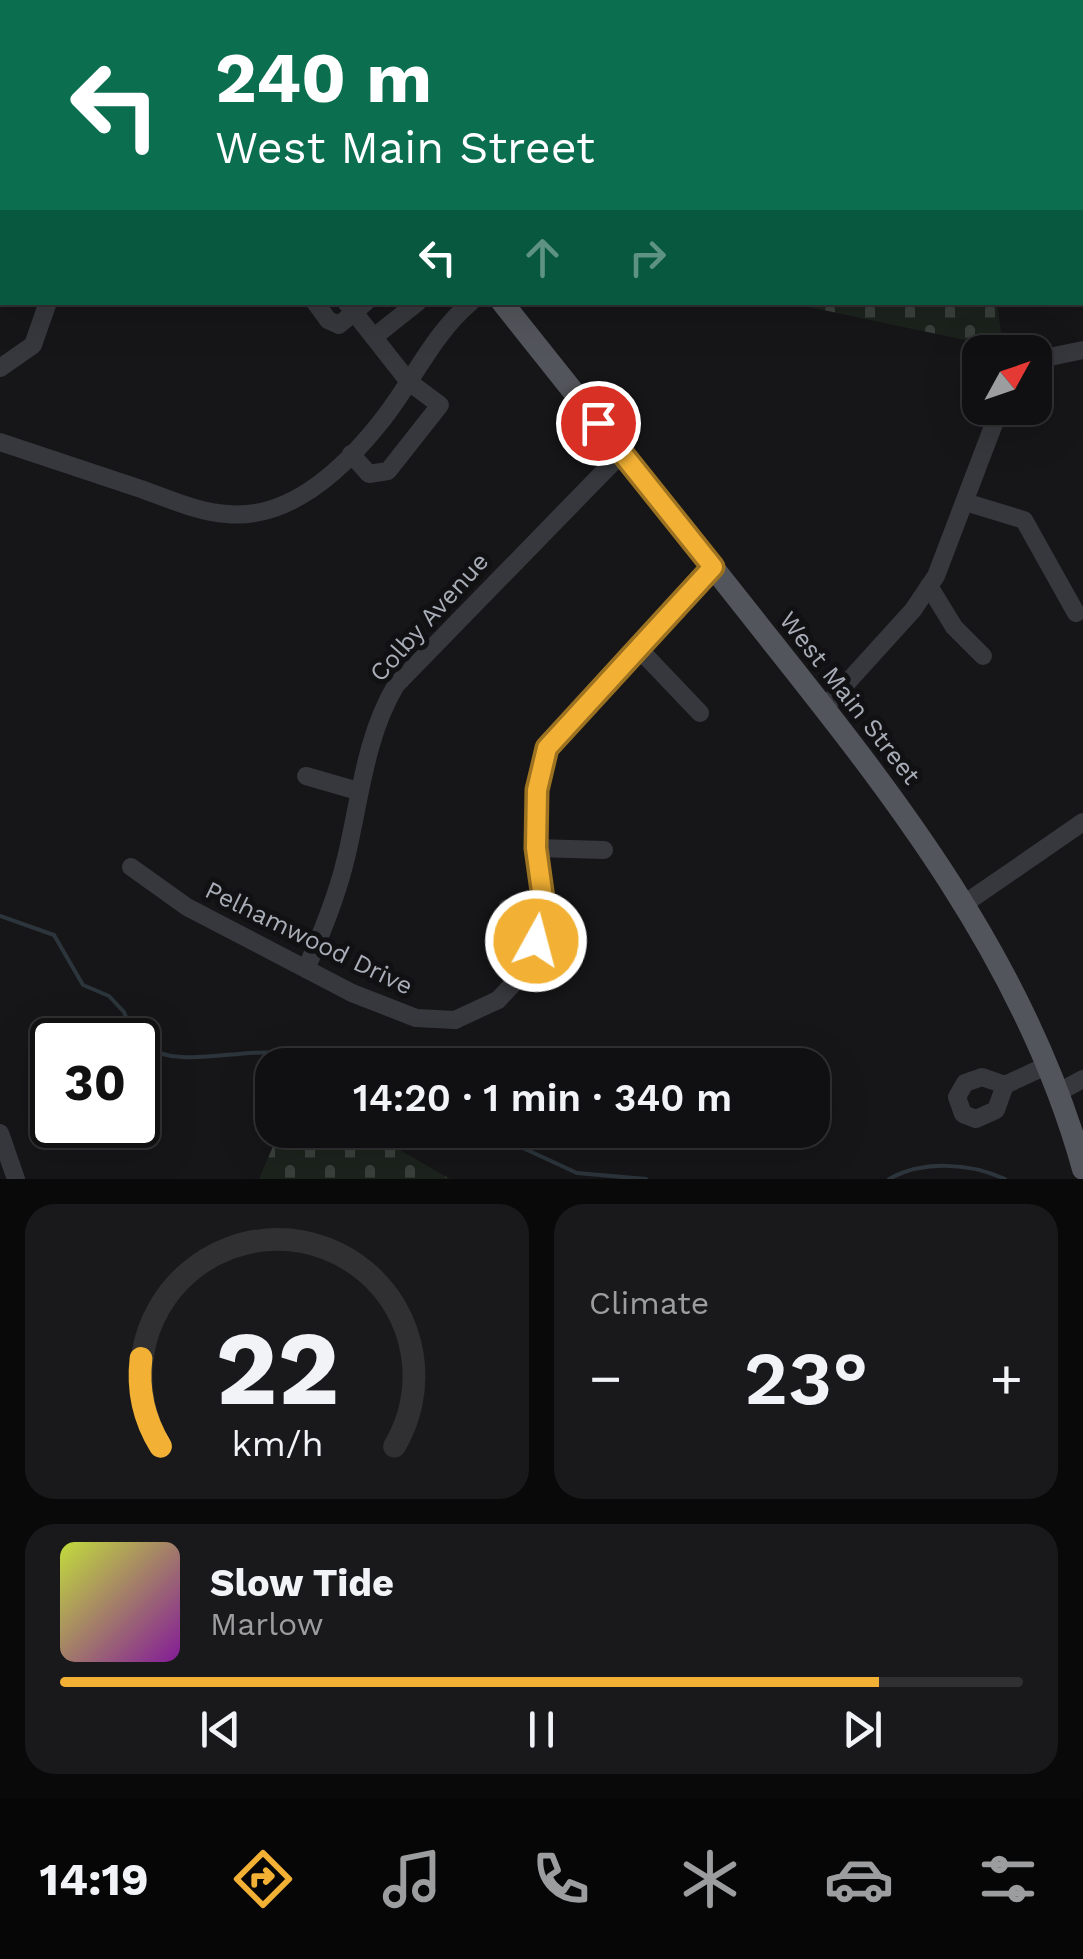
<!DOCTYPE html>
<html lang="en">
<head>
<meta charset="utf-8">
<style>
	:root { --surface:#101012; --page:#19191b; --text:#f1f3f6; --muted:#9c9d9f; --line:#303032; --accent:#f2b134 }
	body { margin:0; font-family:"Work Sans",sans-serif; background:var(--page); color:var(--text); height:100vh; display:flex; flex-direction:column; font-size:38px; white-space:nowrap }
	* { box-sizing:border-box; margin:0 }
	p { font-size:32px; color:var(--muted) }
	.icon { flex:none; width:55px; height:55px; fill:none; stroke:currentColor; stroke-width:2; stroke-linecap:round; stroke-linejoin:round }
	.map { position:relative; height:1179px; overflow:hidden }
	.sheet { display:flex; flex-direction:column; gap:25px; padding:25px; background:#09090a; flex:1 }
	.sheet>* { flex:none }
	.guide { position:absolute; left:0px; top:0px; width:1085px; height:305px; box-shadow:0 10px 40px #0002,0 0 0 2px var(--line); background:#0b6e4f; color:#fff; overflow:hidden }
	.needle { width:65px; rotate:50deg }
	.tools { position:absolute; left:962px; top:335px; display:grid; gap:20px }
	.tools a { display:grid; place-items:center; width:90px; height:90px; border-radius:20px; background:var(--surface); box-shadow:0 10px 40px #0002,0 0 0 2px var(--line); font-size:50px }
	.speed { position:absolute; left:30px; top:1018px; display:flex; gap:20px; font-size:50px; font-weight:700; text-align:center }
	.speed>* { display:grid; place-content:center; width:130px; height:130px; border-radius:50%; background:var(--surface); box-shadow:0 10px 40px #0002,0 0 0 2px var(--line); line-height:1 }
	.speed .limit { border:5px solid #111; border-radius:15px; background:#fff; color:#111 }
	.pin { position:absolute; display:grid; place-items:center; width:85px; height:85px; color:#fff; margin:-42px; border:5px solid #fff; border-radius:50%; box-shadow:0 2px 10px #0007 }
	.me { position:absolute; width:110px; margin:-55px; rotate:7deg; stroke-linejoin:round; filter:drop-shadow(0 0 8px #0008) }
	.turn { display:flex; align-items:center; gap:35px; height:210px; padding:0 50px; font-size:45px }
	.turn .icon { width:130px; height:130px; stroke-width:2.5 }
	.turn b { display:block; font-size:70px; line-height:85px }
	.lanes { display:flex; align-items:center; height:95px; padding:0 50px; background:#0003; justify-content:center; gap:50px; direction:ltr }
	.lanes .off { opacity:.35 }
	.big { font-size:75px; font-weight:600; line-height:1.1 }
	.sheet .widget { flex:1; display:flex; flex-direction:column; justify-content:center; gap:15px; min-width:0; padding:0 35px; border-radius:30px; background:var(--page) }
	.sheet .dial { align-items:center; gap:0 }
	.dial svg { height:260px; overflow:visible; fill:none; stroke:var(--line); stroke-width:7; stroke-linecap:round; text-anchor:middle }
	.dial text { fill:var(--text); stroke:none }
	.song { display:flex; align-items:center; gap:30px }
	.cover { width:120px; height:120px; border-radius:15px; background:linear-gradient(135deg,hsl(70 70% 55%),hsl(290 70% 35%)) }
	.played { height:10px; border-radius:5px; background:linear-gradient(90deg,var(--accent) 85%,var(--line) 85%) }
	.keys { display:flex; justify-content:space-around; direction:ltr }
	.heat { display:flex; justify-content:space-between; align-items:center; font-size:55px; direction:ltr }
	.sheet .tiles { flex:1; display:grid; gap:25px; grid-template-columns:1fr 1fr }
	.widget:last-child { grid-column:span 2 }
	.trip { position:absolute; left:255px; top:1048px; width:575px; height:100px; border-radius:30px; background:var(--surface); box-shadow:0 10px 40px #0002,0 0 0 2px var(--line); font-weight:600; line-height:100px; text-align:center }
	.tabs { display:flex; height:160px; justify-content:space-around; align-items:center; background:#060607; color:var(--muted) }
	.tabs .icon { width:70px; height:70px }
	.tabs .active { color:var(--accent) }
	.tabs b { font-size:45px; color:var(--text) }
	.map>svg:first-child { display:block }
	.cemetery { fill:url(#cemetery-stones) }
	.lines { fill:none; stroke-linecap:round; stroke-linejoin:round }
	.stream { stroke:#2c353c; stroke-width:4 }
	.minor { stroke:#37383d; stroke-width:18 }
	.major { stroke:#53555c; stroke-width:22 }
	.route-casing { stroke:#9d7322; stroke-width:25 }
	.route { stroke:#f2b134; stroke-width:18 }
	.labels { text-anchor:middle; dominant-baseline:central; stroke-width:10; stroke-linejoin:round; paint-order:stroke }
	.street-label { font-size:25px; fill:#a8adb8; stroke:#111113 }
</style>
</head>
<body>
<div class="map">
<svg width="1083" height="1179" viewBox="0 0 1083 1179">
	<defs>
		<pattern id="cemetery-stones" width="16" height="16" patternUnits="userSpaceOnUse" patternTransform="scale(2.5)"><rect width="16" height="16" fill="#1c231d"/><path d="M2 7V4a2 2 0 0 1 4 0v3zM10 15v-3a2 2 0 0 1 4 0v3z" fill="#3a403c"/></pattern>
	</defs>
	<rect width="100%" height="100%" fill="#161618"/>
	<g class="cemetery">
		<polygon points="624,0 960,0 961,2 625,2"/>
		<polygon points="790,303 997,303 1003,348"/>
		<polygon points="280,1130 365,1130 450,1179 259,1179"/>
	</g>
	<g class="lines">
		<g class="stream">
			<polyline points="0,916 54,935 83,985 109,996 124,1012 135,1040"/>
			<path d="M138,1044C193,1078 263,1032 317,1065"/>
			<polyline points="427,1130 450,1138 510,1142 577,1173 646,1179"/>
			<path d="M889,1179C923,1160 970,1163 1005,1179"/>
		</g>
		<g class="minor">
			<polyline points="475,0 478,2"/>
			<polyline points="710,0 711,2"/>
			<polyline points="864,0 866,2"/>
			<polyline points="194,2 197,0"/>
			<polyline points="450,2 453,0"/>
			<polyline points="807,2 815,0"/>
			<polyline points="315,302 328,320 339,325 366,302"/>
			<polyline points="346,302 409,382 440,405 388,471 369,474 351,454"/>
			<polyline points="374,337 418,302"/>
			<polyline points="1035,360 1083,350"/>
			<polyline points="0,368 33,345 48,302"/>
			<path d="M0,442C46,457 92,473 138,488C167,498 197,512 227,514C289,520 343,469 379,424C412,384 431,336 471,302"/>
			<polyline points="965,502 1024,520 1076,613"/>
			<polyline points="929,586 954,627 983,656"/>
			<polyline points="640,650 700,713"/>
			<polyline points="825,707 913,610 936,576 1000,408"/>
			<polyline points="306,776 358,791"/>
			<polyline points="536,848 604,850"/>
			<polyline points="131,867 187,907 352,993 416,1018 455,1020 498,1000 527,969 545,913 536,848 537,789 547,748 713,567"/>
			<polyline points="967,902 1083,822"/>
			<polyline points="507,908 545,913"/>
			<path d="M306,969C322,932 337,896 346,858C360,800 365,737 396,685L622,453"/>
			<polyline points="1005,1085 996,1110 976,1119 963,1114 957,1097 965,1083 982,1077 1005,1085 1048,1065"/>
			<polyline points="1059,1092 1083,1079"/>
			<polyline points="0,1133 16,1179"/>
		</g>
		<g class="major">
			<polyline points="261,0 263,2"/>
			<path d="M502,302C589,411 675,519 761,628C894,795 1025,960 1083,1169"/>
		</g>
	</g>
	<g class="lines">
		<g class="route-casing">
			<polyline id="route" points="536,941 545,913 536,848 537,790 547,748 713,567 598,423"/>
		</g>
		<use href="#route" class="route"/>
	</g>
	<g class="labels">
		<g class="street-label">
			<text transform="translate(429 617) rotate(-48)">Colby Avenue</text>
			<text transform="translate(850 698) rotate(52)">West Main Street</text>
			<text transform="translate(309 938) rotate(26)">Pelhamwood Drive</text>
		</g>
	</g>
</svg>
<div class="tools">
<a><svg class="needle" viewBox="-14 -14 28 28"><path d="M0-13l5 13h-10z" fill="#e53935"/><path d="M0 13l5-13h-10z" fill="#9c9d9f"/></svg></a>
</div>
<div class="speed"><div class="limit">30</div></div>
<div class="pin" style="left:598px;top:423px;background:#d93025"><svg class="icon" aria-label="arrive" viewBox="0 0 24 24"><path d="M6 21V4h12l-3 4 3 4H6"/></svg></div>
<svg class="me" style="left:536px;top:941px" viewBox="-20 -20 40 40"><circle r="17" fill="#f2b134" stroke="#fff" stroke-width="3"/><path d="M0-11L8 9 0 5-8 9z" fill="#fff"/></svg>
<div class="trip">14:20 · 1 min · 340 m</div>
<div class="guide">
<div class="turn"><svg class="icon" aria-label="left" viewBox="0 0 24 24"><path d="M17 20v-9H6M10 6l-5 5 5 5"/></svg><div><b>240 m</b>West Main Street</div></div>
<div class="lanes"><svg class="icon" aria-label="left" viewBox="0 0 24 24"><path d="M17 20v-9H6M10 6l-5 5 5 5"/></svg><svg class="icon off" aria-label="ahead" viewBox="0 0 24 24"><path d="M12 20V5M6 11l6-6 6 6"/></svg><svg class="icon off" aria-label="right" viewBox="0 0 24 24"><path d="M7 20v-9h11M14 6l5 5-5 5"/></svg></div>
</div>
</div>
<section class="sheet">
<div class="tiles">
<div class="widget dial"><svg viewBox="0 0 100 80">
<path d="M14 69A42 42 0 1 1 86 69"/>
<path d="M14 69A42 42 0 0 1 8 42" stroke="#f2b134"/>
<text x="50" y="56" font-size="32" font-weight="700">22</text>
<text x="50" y="72" font-size="11">km/h</text>
</svg></div>
<div class="widget"><p>Climate</p>
<div class="heat"><a>−</a><b class="big">23°</b><a>+</a></div>
</div>
<div class="widget">
<div class="song"><i class="cover"></i><div><b>Slow Tide</b><p>Marlow</p></div></div>
<div class="played"></div>
<div class="keys"><svg class="icon" aria-label="previous" viewBox="0 0 24 24"><path d="M18 5L8 12l10 7zM5 5v14"/></svg><svg class="icon" aria-label="pause" viewBox="0 0 24 24"><path d="M8 5v14M16 5v14"/></svg><svg class="icon" aria-label="next" viewBox="0 0 24 24"><path d="M6 5l10 7-10 7zM19 5v14"/></svg></div>
</div>
</div>
</section>
<nav class="tabs">
<b>14:19</b>
<svg class="icon active" aria-label="directions" viewBox="0 0 24 24"><path d="M12 3l9 9-9 9-9-9zM9 14v-3h6M13 9l2 2-2 2"/></svg>
<svg class="icon" aria-label="music" viewBox="0 0 24 24"><path d="M9 18V5l10-2v13"/><circle cx="6" cy="18" r="3"/><circle cx="16" cy="16" r="3"/></svg>
<svg class="icon" aria-label="phone" viewBox="0 0 24 24"><path d="M5 4h4l2 5-3 2q2 4 5 5l2-3 5 2v4C11 20 4 13 5 4z"/></svg>
<svg class="icon" aria-label="climate" viewBox="0 0 24 24"><path d="M12 3v18M4 7l16 10M4 17L20 7"/></svg>
<svg class="icon" aria-label="car" viewBox="0 0 24 24"><path d="M5 17H2v-5l4-1 3-4h7l3 4 3 1v5h-3M9 17h6M6 11h13"/><circle cx="7" cy="17" r="2"/><circle cx="17" cy="17" r="2"/></svg>
<svg class="icon" aria-label="filters" viewBox="0 0 24 24"><path d="M4 7h16M4 17h16"/><circle cx="9" cy="7" r="2"/><circle cx="15" cy="17" r="2"/></svg>
</nav>
</body>
</html>
